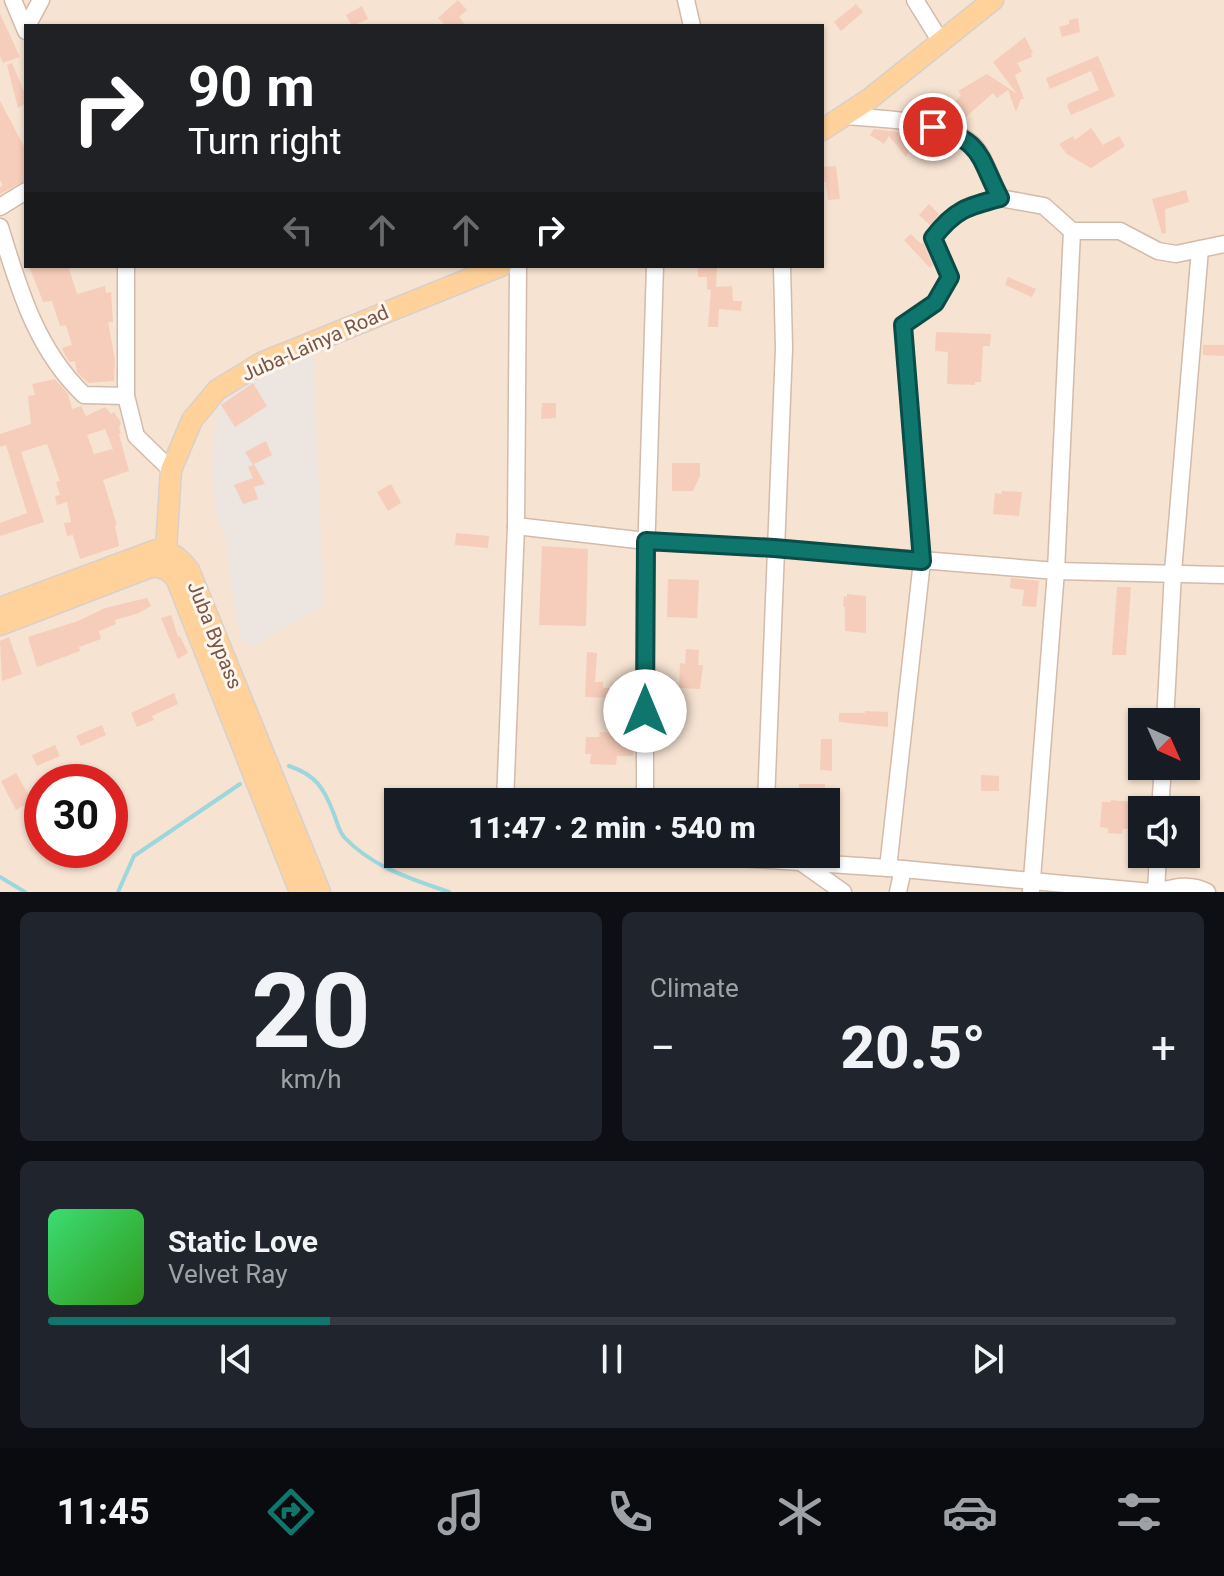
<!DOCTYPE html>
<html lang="en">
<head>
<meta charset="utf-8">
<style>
	:root { --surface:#171b24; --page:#20242c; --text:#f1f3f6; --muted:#9ea1a6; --line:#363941; --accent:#0f766e }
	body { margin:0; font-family:Roboto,sans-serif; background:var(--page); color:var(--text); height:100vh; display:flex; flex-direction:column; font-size:30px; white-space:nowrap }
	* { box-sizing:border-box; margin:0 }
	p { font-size:26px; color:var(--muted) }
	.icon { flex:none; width:44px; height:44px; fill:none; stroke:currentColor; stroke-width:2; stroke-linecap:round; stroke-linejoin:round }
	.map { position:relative; height:892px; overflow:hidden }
	.drawer { display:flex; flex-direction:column; gap:20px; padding:20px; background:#0d0f14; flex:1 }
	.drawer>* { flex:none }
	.hud { position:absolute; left:24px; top:24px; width:800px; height:244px; border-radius:0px; box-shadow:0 2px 6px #0004; background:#202124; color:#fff; overflow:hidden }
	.needle { width:52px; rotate:135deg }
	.controls { position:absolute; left:1128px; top:708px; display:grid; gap:16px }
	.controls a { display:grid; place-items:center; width:72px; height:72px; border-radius:0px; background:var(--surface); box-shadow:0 2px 6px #0004; font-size:40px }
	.speed { position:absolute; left:24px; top:764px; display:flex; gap:16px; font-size:40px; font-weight:700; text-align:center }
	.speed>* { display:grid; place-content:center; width:104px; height:104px; border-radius:50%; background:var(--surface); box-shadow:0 2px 6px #0004; line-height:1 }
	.speed .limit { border:12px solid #d22; background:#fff; color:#111 }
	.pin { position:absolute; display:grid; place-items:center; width:68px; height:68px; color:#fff; margin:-34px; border:4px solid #fff; border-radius:50%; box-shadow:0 2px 8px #0007 }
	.me { position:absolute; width:88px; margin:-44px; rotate:0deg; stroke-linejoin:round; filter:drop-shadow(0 0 6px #0008) }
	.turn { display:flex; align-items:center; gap:28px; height:168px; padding:0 32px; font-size:36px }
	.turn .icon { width:104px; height:104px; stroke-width:2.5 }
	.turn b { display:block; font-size:56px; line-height:68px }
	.lanes { display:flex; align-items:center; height:76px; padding:0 32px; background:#0003; justify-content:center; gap:40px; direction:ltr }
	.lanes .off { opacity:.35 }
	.big { font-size:60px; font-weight:800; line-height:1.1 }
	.drawer .widget { flex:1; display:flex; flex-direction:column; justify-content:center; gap:12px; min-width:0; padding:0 28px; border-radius:12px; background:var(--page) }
	.drawer .dial { align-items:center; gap:0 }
	.dial b { font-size:104px; line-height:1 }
	.song { display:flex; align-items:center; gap:24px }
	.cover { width:96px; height:96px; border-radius:12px; background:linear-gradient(135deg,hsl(140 70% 55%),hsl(110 70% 35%)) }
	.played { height:8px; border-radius:4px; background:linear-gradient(90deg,var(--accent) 25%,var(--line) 25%) }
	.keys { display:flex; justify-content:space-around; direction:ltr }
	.heat { display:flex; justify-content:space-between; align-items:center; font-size:44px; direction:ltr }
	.drawer .tiles { flex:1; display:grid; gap:20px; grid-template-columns:1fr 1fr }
	.widget:last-child { grid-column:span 2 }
	.trip { position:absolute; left:384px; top:788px; width:456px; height:80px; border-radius:0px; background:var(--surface); box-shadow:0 2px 6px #0004; font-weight:800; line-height:80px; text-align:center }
	.menu { display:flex; height:128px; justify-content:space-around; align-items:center; background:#090b0e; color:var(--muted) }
	.menu .icon { width:56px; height:56px }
	.menu .active { color:var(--accent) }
	.menu b { font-size:36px; color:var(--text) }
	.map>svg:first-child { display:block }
	.residential { fill:#f6e3d2; fill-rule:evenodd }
	.industrial { fill:#ede5df }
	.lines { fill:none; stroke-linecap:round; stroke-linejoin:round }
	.stream { stroke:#9dd7dc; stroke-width:4 }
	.building { fill:#f6cdba; fill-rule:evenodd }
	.minor-casing { stroke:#d3bbac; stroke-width:19 }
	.major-casing { stroke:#d9d0cc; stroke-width:23 }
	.minor { stroke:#fff; stroke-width:16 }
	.major { stroke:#ffd29b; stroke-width:20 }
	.route-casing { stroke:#0a4d48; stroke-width:20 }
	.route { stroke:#0f766e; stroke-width:14 }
	.labels { text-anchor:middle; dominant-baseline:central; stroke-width:6; stroke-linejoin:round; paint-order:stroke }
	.street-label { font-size:20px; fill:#795648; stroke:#fff6ed }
</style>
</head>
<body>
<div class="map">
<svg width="1224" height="892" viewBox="0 0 1224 892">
	<rect width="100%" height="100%" fill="#fef2e5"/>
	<path class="residential" d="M0,0H1224V892H0ZM26,26H822V266H26ZM1142,722H1186V766H1142ZM42,782H110V850H42ZM398,802H826V854H398ZM1142,810H1186V854H1142Z"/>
	<polygon class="industrial" points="313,350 324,605 250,648 245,640 242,642 233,599 226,541 217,518 211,456 219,401 247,382"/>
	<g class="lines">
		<g class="stream">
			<path d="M289,766C316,775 324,788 334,814C337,822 339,831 344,837C372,867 411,879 449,892"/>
			<polyline points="0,877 25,892"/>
			<polyline points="118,892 134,856 240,784"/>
		</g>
	</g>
	<g class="building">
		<polygon points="458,0 467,10 459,17 466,26 446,26 438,18"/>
		<polygon points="856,4 863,12 841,31 834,22"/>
		<polygon points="362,6 368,19 352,26 346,15"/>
		<polygon points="0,14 20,57 3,63 0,56"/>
		<polygon points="1078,18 1080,32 1062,37 1059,27 1069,24 1069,20"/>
		<polygon points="1025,37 1033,53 1031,53 1032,57 1017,63 1022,71 1015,75 1024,99 1021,99 1016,112 1008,90 997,98 993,93 959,123 946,110 961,96 958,91 987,74 1017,94 993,62"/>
		<polygon points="1098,56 1115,96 1071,115 1067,106 1069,103 1099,90 1091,71 1050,89 1046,78"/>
		<polygon points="12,63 26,96 26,103 18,108 7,65"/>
		<polygon points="0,101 26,150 26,180 0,194 0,187 3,185 0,180"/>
		<polygon points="1091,128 1103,145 1119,136 1125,146 1091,168 1067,154 1059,144 1073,136 1075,140"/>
		<polygon points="874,129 924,135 928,138 925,140 929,147 923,155 911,145 906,157 889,136 884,144 870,135"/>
		<polygon points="836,166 840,199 828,200 826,182 822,182 822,167"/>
		<polygon points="1186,190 1189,202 1165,209 1166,233 1162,234 1152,199"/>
		<polygon points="929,204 939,214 930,225 919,215"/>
		<polygon points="911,234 921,244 923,242 933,265 930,268 904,240"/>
		<polygon points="36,266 68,266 77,294 105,286 106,293 111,292 113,322 108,322 115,360 114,381 88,383 77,372 75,361 70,362 65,355 62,348 72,345 66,325 60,326 52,301 43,302 30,268"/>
		<polygon points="698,266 717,267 716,287 732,286 733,301 742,301 741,311 719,309 718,327 708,327 711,290 707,289 707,277 698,277"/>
		<polygon points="1008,277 1036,289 1032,297 1005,285"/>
		<polygon points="936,332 991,334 990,346 983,346 981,382 975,382 975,385 947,384 948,352 935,351"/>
		<polygon points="1203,345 1224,345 1224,356 1203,355"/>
		<path d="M55,379L68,394L72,409L81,406L86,416L105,407L111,414L114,412L121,423L119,427L121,433L119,434L129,471L103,480L117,525H115L119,546L80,559L73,535L67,536L64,523L71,522L67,502L57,505L55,496L60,495L56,482L60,481L47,444L21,452L44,522L0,536V523L27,513L6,445L0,447V434L31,424L28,396L35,395L32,384ZM105,429L113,449L94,454L87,435Z"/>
		<polygon points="253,383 267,406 235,427 221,405"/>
		<polygon points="542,403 556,403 556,418 541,419"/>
		<polygon points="266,441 272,455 254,464 265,484 254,487 258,499 243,504 234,485 253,478 248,467 253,465 245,452"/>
		<polygon points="672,463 700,463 700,476 693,491 672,491"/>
		<polygon points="391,484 401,503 388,511 377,492"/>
		<polygon points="1002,491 1022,492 1019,516 993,514 995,493 1001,494"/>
		<polygon points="456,533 489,536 488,548 455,545"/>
		<polygon points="542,546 588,549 586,626 539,625"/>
		<polygon points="1011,578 1039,581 1036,607 1022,606 1024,590 1010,588"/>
		<polygon points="668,579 699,580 697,618 667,617"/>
		<polygon points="1117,587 1131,587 1126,655 1112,655"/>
		<polygon points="847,594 866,596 866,633 845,631 845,607 843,606 844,596 847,597"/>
		<polygon points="147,598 151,606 139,613 115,620 116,624 99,631 101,639 79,647 80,651 37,667 28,637 78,621 105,608"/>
		<polygon points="171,615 178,637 180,636 188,653 178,659 161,618"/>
		<polygon points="9,637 22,674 2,681 0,641"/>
		<polygon points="686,649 699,650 698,665 703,665 700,689 679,688 680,663 685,664"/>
		<polygon points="587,652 597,653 595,682 603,682 603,688 634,688 634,699 585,697"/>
		<polygon points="174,693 178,704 152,716 154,720 137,727 131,713"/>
		<polygon points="865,711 888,712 888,727 839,722 839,713 865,713"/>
		<polygon points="102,725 106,735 81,746 76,736"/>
		<polygon points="600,732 618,733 618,737 634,739 633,756 617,756 616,765 590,764 591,754 585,754 586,737 599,737"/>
		<polygon points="821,739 832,739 832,771 820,770"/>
		<polygon points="55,745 60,756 37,766 32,755"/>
		<polygon points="16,773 32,801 16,810 1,781"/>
		<polygon points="981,775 999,776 999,791 981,791"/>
		<polygon points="799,784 825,784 824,802 799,802"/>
		<polygon points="1111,800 1142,803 1142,821 1138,821 1135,829 1123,829 1122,834 1108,833 1108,828 1100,827 1102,802 1111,802"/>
	</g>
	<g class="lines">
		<g class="minor-casing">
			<g id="minor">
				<polyline points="13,0 26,31"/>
				<polyline points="686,0 692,26"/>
				<polyline points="915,0 941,42"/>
				<polyline points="27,26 41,0"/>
				<path d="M845,116C881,119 951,119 976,148C987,162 992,183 1000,198L1044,206L1072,231H1120L1158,251L1176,254L1224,244"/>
				<polyline points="0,207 26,191"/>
				<path d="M0,227C19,289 36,349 84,395L126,396"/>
				<polyline points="126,266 126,396 136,436 171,470"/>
				<polyline points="518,266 516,526 646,541 774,548 1056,571 1224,575"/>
				<polyline points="1165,722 1173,572 1200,249"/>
				<polyline points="505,802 516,526"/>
				<polyline points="645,802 645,589 655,266"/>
				<polyline points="766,802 784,348 782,266"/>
				<polyline points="1160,810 1163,766"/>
				<polyline points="681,854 903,869 1151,892"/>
				<polyline points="802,863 843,892"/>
				<path d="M888,868L922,561L903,325L935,303L950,277L933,238C954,210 967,206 1000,198"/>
				<polyline points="898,892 903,869"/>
				<polyline points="1031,892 1056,571 1072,231"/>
				<polyline points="1156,892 1158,854"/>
				<path d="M1157,892C1175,887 1190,883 1207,892"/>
			</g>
		</g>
		<g class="major-casing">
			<g id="major">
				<polyline points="822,130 868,100 993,0"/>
				<polyline points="170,561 166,550 171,470 192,420 217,390 261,363 501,266"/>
				<path d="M0,608L156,550C172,551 179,558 189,570L320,892"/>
				<path d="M0,625L148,568C161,565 167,569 176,578L300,892"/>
			</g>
		</g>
		<use href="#minor" class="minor"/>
		<use href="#major" class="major"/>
	</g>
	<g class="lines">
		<g class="route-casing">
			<path id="route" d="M645,711L646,541L774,548L922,561L903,325L935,303L950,277L933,238C954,210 968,206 1000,198C978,156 984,142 933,127"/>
		</g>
		<use href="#route" class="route"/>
	</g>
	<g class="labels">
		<g class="street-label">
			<text transform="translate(315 343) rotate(-24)">Juba-Lainya Road</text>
			<text transform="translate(215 635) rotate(68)">Juba Bypass</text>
		</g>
	</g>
</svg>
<div class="controls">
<a><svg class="needle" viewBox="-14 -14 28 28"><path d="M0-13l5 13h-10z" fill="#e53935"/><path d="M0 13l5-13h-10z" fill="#9ea1a6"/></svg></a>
<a><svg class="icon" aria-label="sound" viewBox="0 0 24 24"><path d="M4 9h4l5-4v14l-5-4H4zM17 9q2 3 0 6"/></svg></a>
</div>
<div class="speed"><div class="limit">30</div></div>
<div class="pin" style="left:933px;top:127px;background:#d93025"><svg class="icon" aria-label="arrive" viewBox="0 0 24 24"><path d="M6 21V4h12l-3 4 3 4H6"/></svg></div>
<svg class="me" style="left:645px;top:711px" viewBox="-20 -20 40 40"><circle r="19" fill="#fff"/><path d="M0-13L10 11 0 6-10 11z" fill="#0f766e"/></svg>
<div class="trip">11:47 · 2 min · 540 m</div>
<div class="hud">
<div class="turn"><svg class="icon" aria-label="right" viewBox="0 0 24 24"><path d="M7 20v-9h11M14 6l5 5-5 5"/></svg><div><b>90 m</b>Turn right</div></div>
<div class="lanes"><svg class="icon off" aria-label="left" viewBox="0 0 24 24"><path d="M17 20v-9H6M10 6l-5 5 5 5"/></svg><svg class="icon off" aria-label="ahead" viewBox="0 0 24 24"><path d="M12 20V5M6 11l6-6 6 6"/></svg><svg class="icon off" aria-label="ahead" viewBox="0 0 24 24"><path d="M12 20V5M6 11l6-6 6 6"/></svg><svg class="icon" aria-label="right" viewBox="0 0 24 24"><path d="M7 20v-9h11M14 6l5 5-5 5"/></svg></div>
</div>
</div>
<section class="drawer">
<div class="tiles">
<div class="widget dial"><b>20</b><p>km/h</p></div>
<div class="widget"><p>Climate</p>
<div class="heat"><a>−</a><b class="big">20.5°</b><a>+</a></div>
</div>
<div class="widget">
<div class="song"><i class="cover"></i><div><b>Static Love</b><p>Velvet Ray</p></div></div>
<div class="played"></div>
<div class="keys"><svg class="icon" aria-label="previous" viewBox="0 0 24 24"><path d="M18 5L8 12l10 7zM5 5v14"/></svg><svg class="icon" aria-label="pause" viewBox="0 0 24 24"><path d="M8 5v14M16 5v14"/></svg><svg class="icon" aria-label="next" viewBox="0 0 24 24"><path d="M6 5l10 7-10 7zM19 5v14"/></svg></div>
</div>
</div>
</section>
<nav class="menu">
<b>11:45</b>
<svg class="icon active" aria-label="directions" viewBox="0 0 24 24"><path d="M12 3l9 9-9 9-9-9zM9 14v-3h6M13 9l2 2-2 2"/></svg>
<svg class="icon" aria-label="music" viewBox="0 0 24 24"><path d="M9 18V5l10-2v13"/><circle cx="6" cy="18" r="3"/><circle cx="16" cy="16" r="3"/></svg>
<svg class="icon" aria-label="phone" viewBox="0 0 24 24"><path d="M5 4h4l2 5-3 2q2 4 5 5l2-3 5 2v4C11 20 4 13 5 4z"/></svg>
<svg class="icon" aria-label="climate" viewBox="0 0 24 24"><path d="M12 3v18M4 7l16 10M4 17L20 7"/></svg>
<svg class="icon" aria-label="car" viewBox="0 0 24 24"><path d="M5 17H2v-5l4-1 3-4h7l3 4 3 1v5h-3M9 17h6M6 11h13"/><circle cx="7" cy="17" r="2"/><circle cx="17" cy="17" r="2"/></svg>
<svg class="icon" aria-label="filters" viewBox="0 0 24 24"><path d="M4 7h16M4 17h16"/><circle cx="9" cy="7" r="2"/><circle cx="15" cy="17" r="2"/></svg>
</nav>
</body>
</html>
